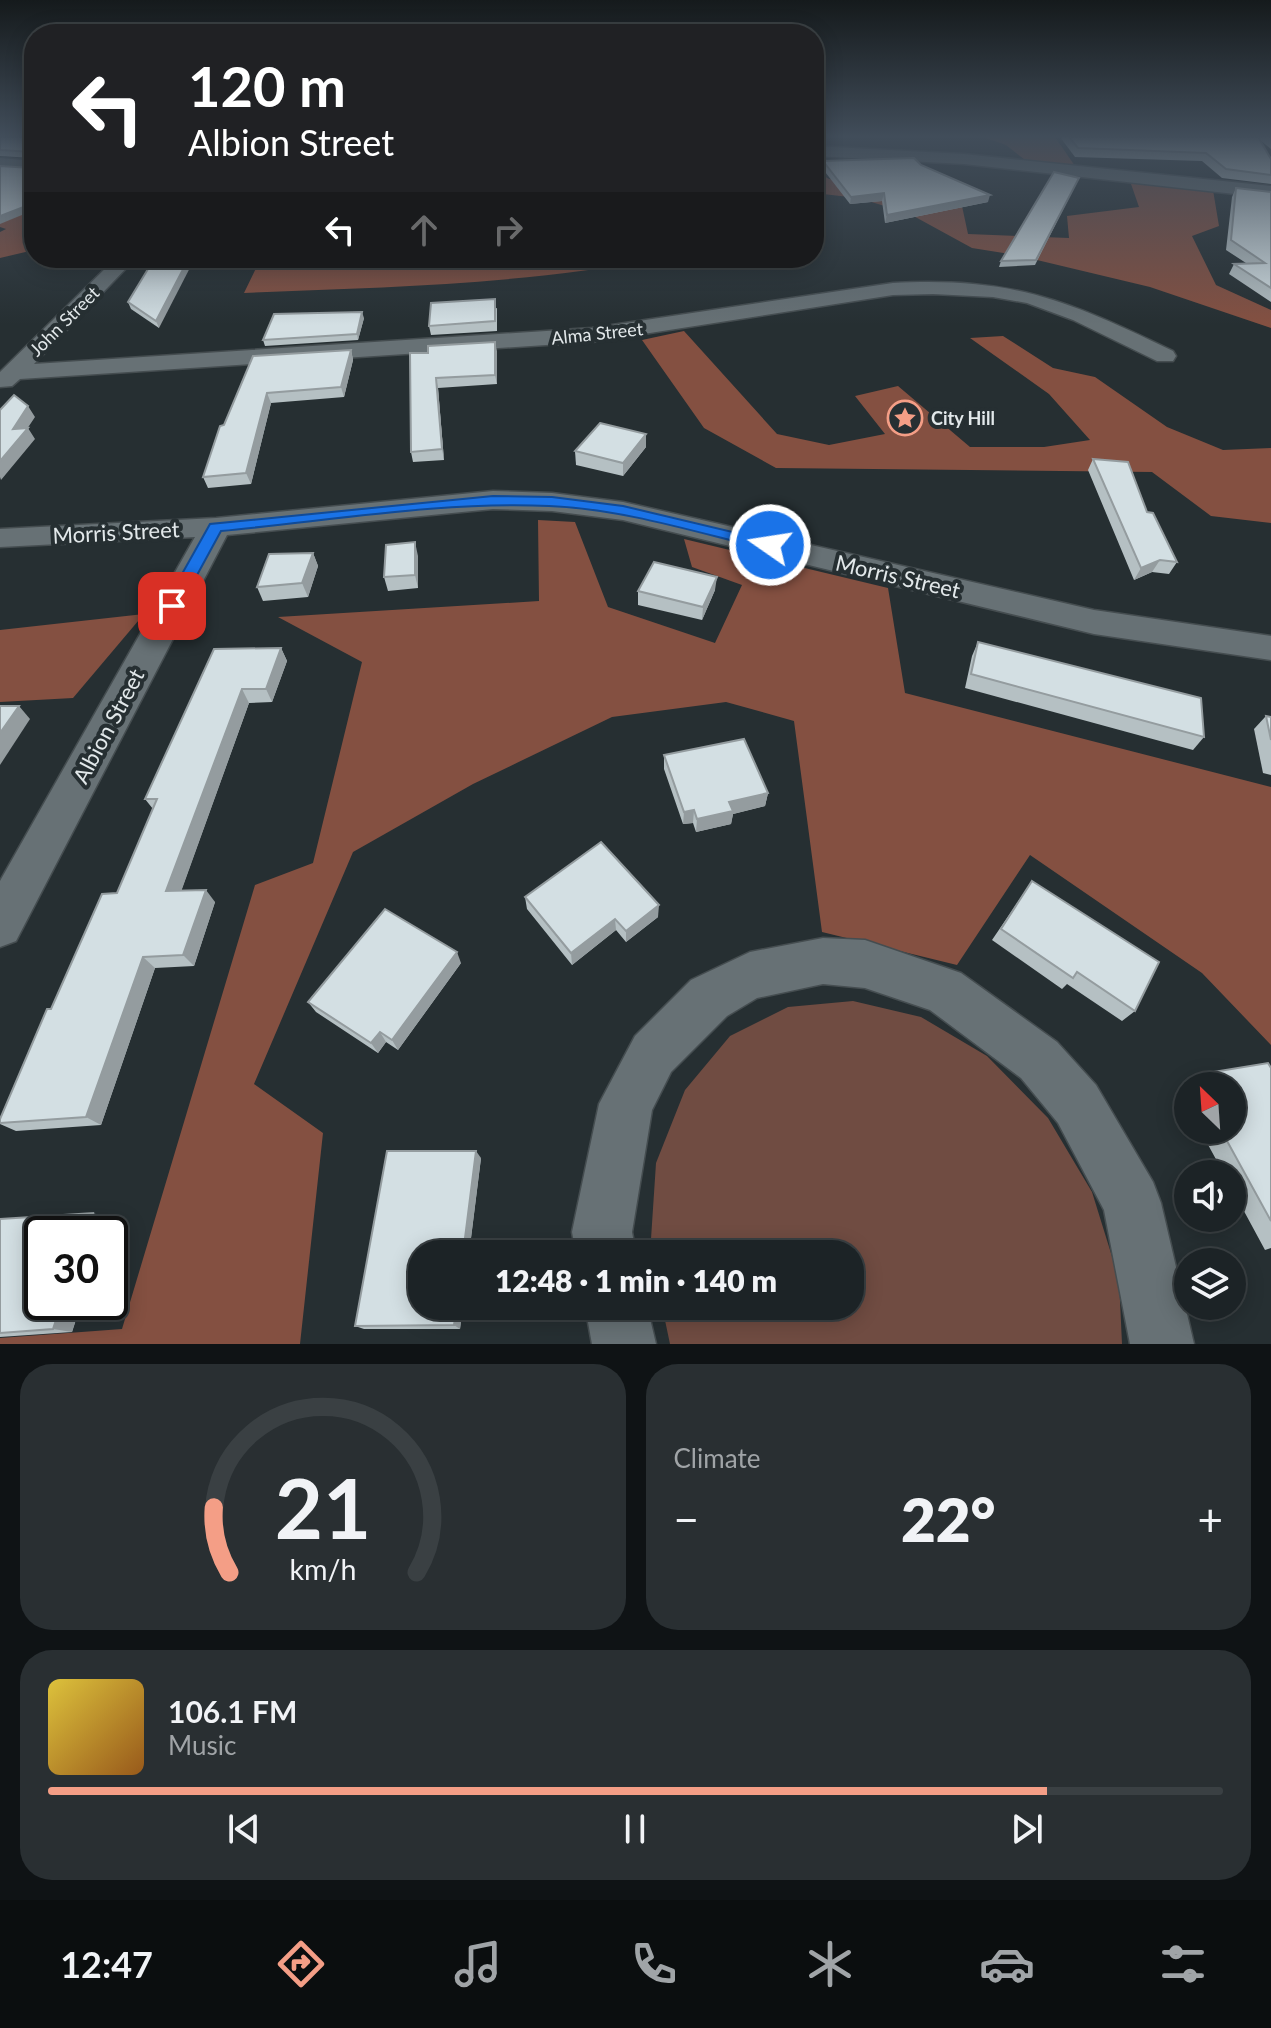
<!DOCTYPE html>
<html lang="en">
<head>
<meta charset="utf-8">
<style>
	:root { --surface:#1c2326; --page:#292f32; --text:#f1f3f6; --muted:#a0a4a7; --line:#3a4043; --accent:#f49e86 }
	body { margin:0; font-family:Lato,sans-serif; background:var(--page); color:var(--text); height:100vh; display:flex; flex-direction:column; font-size:30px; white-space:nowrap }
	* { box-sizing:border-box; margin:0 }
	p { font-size:26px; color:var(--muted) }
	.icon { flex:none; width:44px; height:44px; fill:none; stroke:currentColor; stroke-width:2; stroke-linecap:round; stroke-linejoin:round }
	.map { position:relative; height:1344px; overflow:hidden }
	.sheet { display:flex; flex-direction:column; gap:20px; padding:20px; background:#0f1315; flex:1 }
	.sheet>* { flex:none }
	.hud { position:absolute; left:24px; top:24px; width:800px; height:244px; border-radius:32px; box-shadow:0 4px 20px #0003,0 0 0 2px var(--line); background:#202124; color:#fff; overflow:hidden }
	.needle { width:52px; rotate:335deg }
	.controls { position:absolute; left:1174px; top:1072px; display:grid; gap:16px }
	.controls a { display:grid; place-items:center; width:72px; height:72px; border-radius:50%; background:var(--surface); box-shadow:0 4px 20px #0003,0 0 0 2px var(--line); font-size:40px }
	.speed { position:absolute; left:24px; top:1216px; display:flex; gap:16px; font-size:40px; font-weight:700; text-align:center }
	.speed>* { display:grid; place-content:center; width:104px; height:104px; border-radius:50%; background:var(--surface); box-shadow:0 4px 20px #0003,0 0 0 2px var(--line); line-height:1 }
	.speed .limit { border:4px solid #111; border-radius:12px; background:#fff; color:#111 }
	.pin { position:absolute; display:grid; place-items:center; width:68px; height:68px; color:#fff; margin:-34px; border-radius:16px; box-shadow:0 4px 12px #0006 }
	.me { position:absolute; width:88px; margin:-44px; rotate:283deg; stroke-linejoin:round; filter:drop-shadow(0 0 6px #0008) }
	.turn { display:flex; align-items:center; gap:28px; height:168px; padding:0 32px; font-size:36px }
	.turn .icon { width:104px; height:104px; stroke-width:2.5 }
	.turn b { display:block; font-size:56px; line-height:68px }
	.lanes { display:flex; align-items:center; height:76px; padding:0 32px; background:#0003; justify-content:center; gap:40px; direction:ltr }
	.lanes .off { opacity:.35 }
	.big { font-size:60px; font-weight:800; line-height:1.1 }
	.sheet .widget { flex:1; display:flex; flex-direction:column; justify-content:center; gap:12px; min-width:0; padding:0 28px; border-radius:32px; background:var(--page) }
	.sheet .dial { align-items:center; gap:0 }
	.dial svg { height:208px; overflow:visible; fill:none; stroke:var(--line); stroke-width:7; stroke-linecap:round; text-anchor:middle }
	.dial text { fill:var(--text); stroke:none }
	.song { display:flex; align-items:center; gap:24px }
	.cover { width:96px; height:96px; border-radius:12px; background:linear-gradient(135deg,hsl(50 70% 55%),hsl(30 70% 35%)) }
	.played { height:8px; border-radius:4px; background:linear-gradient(90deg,var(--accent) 85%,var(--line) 85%) }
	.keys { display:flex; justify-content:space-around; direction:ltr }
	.heat { display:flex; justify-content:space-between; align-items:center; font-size:44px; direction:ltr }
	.sheet .tiles { flex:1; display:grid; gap:20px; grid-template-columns:1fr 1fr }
	.widget:last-child { grid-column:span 2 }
	.trip { position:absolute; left:408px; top:1240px; width:456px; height:80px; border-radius:32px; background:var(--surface); box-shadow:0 4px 20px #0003,0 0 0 2px var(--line); font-weight:800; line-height:80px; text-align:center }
	.menu { display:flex; height:128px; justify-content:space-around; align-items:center; background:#0b0e0f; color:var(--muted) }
	.menu .icon { width:56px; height:56px }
	.menu .active { color:var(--accent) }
	.menu b { font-size:36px; color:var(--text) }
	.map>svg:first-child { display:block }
	.green { fill:#704c42 }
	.forest { fill:#845041 }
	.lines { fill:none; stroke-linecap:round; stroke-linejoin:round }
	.minor-casing { stroke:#454d50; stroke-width:3 }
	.tertiary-casing { stroke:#454d50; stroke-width:3 }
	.minor { fill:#677175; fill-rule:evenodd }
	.tertiary { fill:#677175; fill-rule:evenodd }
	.wall { fill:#b5c0c3 }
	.shaded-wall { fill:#949c9f }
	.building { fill:#d3dfe3; stroke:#949c9f; stroke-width:2 }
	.route { fill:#1a73e8; stroke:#114b97; stroke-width:2 }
	.labels { text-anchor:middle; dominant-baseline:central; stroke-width:8; stroke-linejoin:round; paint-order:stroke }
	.far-street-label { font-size:18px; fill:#e2e8ea; stroke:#262f32 }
	.far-poi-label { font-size:18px; font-weight:bold; fill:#e2e8ea; stroke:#262f32; text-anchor:start }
	.street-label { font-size:22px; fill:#e2e8ea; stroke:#262f32 }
</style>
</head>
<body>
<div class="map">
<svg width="1271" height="1344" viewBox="0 0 1271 1344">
	<rect width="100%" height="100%" fill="#262f32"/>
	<polygon class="green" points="853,1001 921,1017 987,1056 1048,1118 1092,1192 1119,1279 1122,1344 670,1344 662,1306 850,1306 850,1254 650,1254 656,1163 685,1090 730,1036 788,1007"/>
	<g class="forest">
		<polygon points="983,137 1055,137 1075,166 1025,160 1006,145"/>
		<polygon points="814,170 829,179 884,179 962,206 968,234 1069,238 1067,216 1139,207 1130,181 1213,190 1219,226 1192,236 1216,285 1271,310 1271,328 1150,287 1016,255 972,248 908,213 858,198 814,193"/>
		<polygon points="34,206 34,250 0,258 0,232 6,229 0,227 0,207"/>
		<path d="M261,258H661C523,285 384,287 244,293Z"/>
		<polygon points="684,331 777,434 829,445 885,434 855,396 898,386 970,447 1044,447 1090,440 1049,394 970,338 1003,336 1053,368 1095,377 1167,427 1223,450 1271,448 1271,523 1211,516 1152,472 776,468 704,428 642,340"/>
		<polygon points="538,520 575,522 608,607 715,643 742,585 692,567 684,539 888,588 905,693 1271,787 1271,1045 1202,973 1030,855 957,965 822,932 794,721 726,702 612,717 473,784 353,852 254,1084 323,1133 300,1344 0,1344 0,1338 122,1329 255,885 313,863 362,662 278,617 539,601"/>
		<polygon points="144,614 73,698 0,702 0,630"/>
	</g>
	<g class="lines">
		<g class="minor-casing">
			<g id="minor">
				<path d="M116,258H136L34,364L592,328L893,283C1013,277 1067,300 1173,351L1176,356L1173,361H1157L1073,320L1027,303L993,297L933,294L893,295L592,342L20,379L12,386L0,387V372Z"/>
				<polygon points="493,491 552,493 623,502 1094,610 1271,636 1271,660 1094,634 623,520 552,511 493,509 227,535 16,941 0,947 0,881 195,537 0,547 0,529 216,518"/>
				<polygon points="823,938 865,940 961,973 1057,1042 1096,1085 1153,1182 1161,1203 1194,1344 1130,1344 1104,1210 1058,1123 1021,1078 930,1010 865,988 823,984 757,998 727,1016 671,1072 652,1110 632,1232 636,1254 576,1254 572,1232 599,1104 635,1036 691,980 750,952"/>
				<polygon points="585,1306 647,1306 656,1344 592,1344"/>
			</g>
		</g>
		<g class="tertiary-casing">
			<g id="tertiary">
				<polygon points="814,146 964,154 1271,186 1271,198 964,164 814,156"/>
				<polygon points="0,158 34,161 34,171 0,168"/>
			</g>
		</g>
		<use href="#minor" class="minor"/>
		<use href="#tertiary" class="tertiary"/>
	</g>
	<g class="wall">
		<polygon points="0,137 34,137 33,158 0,156"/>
		<polygon points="1060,137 1271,137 1271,149 1260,140 1271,159 1271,184 1222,178 1202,161 1075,157"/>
		<polygon points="823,161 921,165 988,202 885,223 882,201 850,204 822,168"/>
		<polygon points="1079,178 1035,265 999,267 1001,261"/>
		<polygon points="1236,188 1271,192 1271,302 1229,274 1234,264 1246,263 1226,250 1232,197"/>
		<polygon points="157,258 159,328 131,309 128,302"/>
		<polygon points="497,308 497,331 431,335 429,326"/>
		<polygon points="364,318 358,340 265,346 263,340"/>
		<polygon points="495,342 497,384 438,388 444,460 413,462 411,452 428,353"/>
		<polygon points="351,350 353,360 344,397 271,403 251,484 208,488 203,477 253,356"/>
		<polygon points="646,447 623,476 576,465 575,451"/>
		<polygon points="1093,459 1147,512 1177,562 1169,574 1152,572 1134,580 1088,470"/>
		<polygon points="313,553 318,566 308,597 263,601 257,587"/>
		<polygon points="418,556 418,588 388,591 384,577"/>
		<polygon points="715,590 702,620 638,605 638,591"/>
		<polygon points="978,642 1204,737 1193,750 965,688 972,656"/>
		<polygon points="281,648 287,661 272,702 249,703 181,891 215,902 194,966 155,968 101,1125 16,1131 0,1124 0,1119 51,1009 117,893 153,809 145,799 214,649"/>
		<polygon points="1266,716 1271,717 1271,775 1263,773 1254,729"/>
		<polygon points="664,755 768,793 765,806 733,814 731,824 696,832 693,823 683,824 664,769"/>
		<polygon points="1032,881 1135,1011 1122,1021 1067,984 1062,989 992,940"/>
		<polygon points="525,897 658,917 626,942 616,930 572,965 527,909"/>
		<polygon points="461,963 398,1050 386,1042 378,1053 316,1012 308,1002"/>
		<polygon points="1271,1068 1271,1248 1265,1250 1232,1189 1232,1174 1224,1174 1200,1130 1232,1130 1232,1086 1188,1086 1188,1088 1186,1084 1201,1074"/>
		<polygon points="481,1158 469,1254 422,1254 422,1306 463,1306 460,1329 364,1329 355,1326"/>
		<polygon points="0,1219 109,1219 72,1332 0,1337"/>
	</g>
	<g class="shaded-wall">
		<polygon points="884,193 882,201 850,204 851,197"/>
		<polygon points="990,195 988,202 885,223 887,215"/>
		<polygon points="34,203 34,210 0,224 0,216"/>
		<polygon points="189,258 195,258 159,328 156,321"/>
		<polygon points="362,312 364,318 358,340 357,334"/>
		<polygon points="495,342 497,351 497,384 495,375"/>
		<polygon points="351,350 353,360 344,397 341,387"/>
		<polygon points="436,378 438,388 444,460 442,449"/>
		<polygon points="267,393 271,403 251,484 246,473"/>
		<polygon points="28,406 35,417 25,432 28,428 35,439 1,480 0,477 0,461 13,429"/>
		<polygon points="646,434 646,447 623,476 623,463"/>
		<polygon points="415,542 418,556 418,588 415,575"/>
		<polygon points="313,553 318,566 308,597 302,583"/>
		<polygon points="1160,560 1152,572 1134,580 1141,568"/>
		<polygon points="717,577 715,590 702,620 703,607"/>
		<polygon points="281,648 287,661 272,702 266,689"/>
		<polygon points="242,689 249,703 177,903 166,891"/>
		<polygon points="19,706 30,719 0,765 0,733"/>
		<polygon points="768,793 765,806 733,814 731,824 696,832 697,819 729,802"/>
		<polygon points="694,810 693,823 683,824 684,812"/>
		<polygon points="206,890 215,902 194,966 183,955"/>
		<polygon points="659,905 658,917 626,942 626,931"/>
		<polygon points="615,919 616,930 572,965 571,953"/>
		<polygon points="457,952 461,963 398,1050 392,1040"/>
		<polygon points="143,957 155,968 101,1125 86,1117"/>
		<polygon points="380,1032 386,1042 378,1053 371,1043"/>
		<polygon points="476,1151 481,1158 469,1254 463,1254"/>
		<polygon points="93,1213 109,1219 104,1234 86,1234"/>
		<polygon points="62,1302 81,1302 72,1332 53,1329"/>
		<polygon points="457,1306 463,1306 460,1329 454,1325"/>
	</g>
	<g class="building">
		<polygon points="0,137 34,137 34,164 32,152 0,150"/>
		<polygon points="1069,137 1258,137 1271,159 1271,175 1226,169 1206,153 1078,148"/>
		<polygon points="914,158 921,165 990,195 887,215 884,193 851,197 823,161"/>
		<polygon points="34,165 34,203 0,216 0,166 31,168"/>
		<polygon points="1054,172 1079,178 1036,260 1001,261"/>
		<polygon points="1236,188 1271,192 1271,288 1234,264 1265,263 1231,240"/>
		<polygon points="157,258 189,258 156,321 128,302 151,264"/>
		<polygon points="495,299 495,321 429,326 431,303"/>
		<polygon points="362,312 357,334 263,340 274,314"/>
		<polygon points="495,342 495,375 436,378 442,449 411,452 410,353 428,353 428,346"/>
		<polygon points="351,350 341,387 267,393 246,473 203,477 220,426 224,425 253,356"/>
		<polygon points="14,395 28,406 13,429 28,428 0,461 0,410"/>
		<polygon points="600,423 646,434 623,463 575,451"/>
		<polygon points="1093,459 1128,462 1147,512 1153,513 1177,562 1160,560 1141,568"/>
		<polygon points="415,542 415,575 384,577 386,545"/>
		<polygon points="313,553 302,583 257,587 269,554"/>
		<polygon points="654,562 717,577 703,607 638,591"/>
		<polygon points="978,642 1201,698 1204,737 971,674"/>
		<polygon points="281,648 266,689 242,689 166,891 206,890 183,955 143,957 86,1117 0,1123 0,1119 47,1009 51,1009 102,894 117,893 157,799 145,799 214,649"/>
		<polygon points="0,706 19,706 0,733"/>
		<polygon points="1266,716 1271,717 1271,740"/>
		<polygon points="744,739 768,793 729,802 733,811 697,819 694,810 684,812 664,755"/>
		<polygon points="601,842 659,905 626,931 615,919 571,953 525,897"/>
		<polygon points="1032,881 1159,962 1135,1011 1077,972 1073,978 1001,929"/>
		<polygon points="385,909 457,952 392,1040 380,1032 371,1043 308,1002"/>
		<polygon points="1268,1063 1271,1068 1271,1221 1221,1130 1232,1130 1232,1086 1207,1086 1201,1074"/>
		<polygon points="387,1151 476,1151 463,1254 422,1254 422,1306 457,1306 454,1325 355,1326"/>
		<polygon points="93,1213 86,1234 42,1234 42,1302 62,1302 53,1329 0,1333 0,1219"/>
	</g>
	<linearGradient id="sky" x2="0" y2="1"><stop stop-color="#151a1c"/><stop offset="0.42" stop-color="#414d5a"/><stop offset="1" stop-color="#414d5a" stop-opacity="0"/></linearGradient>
	<rect width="1271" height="325" fill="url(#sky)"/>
	<path class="route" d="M493,496L552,497L623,506L770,541L778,545L770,550C698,533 624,509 549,506C442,501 328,521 221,531L178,610H166L164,606L210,524Z"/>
	<defs>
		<g id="sight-ring" transform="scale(1.8)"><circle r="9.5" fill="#262f32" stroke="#f49e86" stroke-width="1.5"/><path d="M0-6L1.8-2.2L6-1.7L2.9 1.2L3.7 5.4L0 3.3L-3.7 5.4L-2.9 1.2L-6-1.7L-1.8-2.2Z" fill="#f49e86"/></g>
	</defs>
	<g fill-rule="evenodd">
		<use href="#sight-ring" x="905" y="418"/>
	</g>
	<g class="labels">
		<g class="far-street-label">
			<text transform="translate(64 321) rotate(-45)">John Street</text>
			<text transform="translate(597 333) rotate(-6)">Alma Street</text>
		</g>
		<g class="far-poi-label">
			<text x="931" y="418">City Hill</text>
		</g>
		<g class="street-label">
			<text transform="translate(116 532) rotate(-3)">Morris Street</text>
			<text transform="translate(898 576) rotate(13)">Morris Street</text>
			<text transform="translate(108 726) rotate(-62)">Albion Street</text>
		</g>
	</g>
</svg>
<div class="controls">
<a><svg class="needle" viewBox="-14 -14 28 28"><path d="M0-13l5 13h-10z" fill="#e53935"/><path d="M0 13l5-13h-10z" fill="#a0a4a7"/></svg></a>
<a><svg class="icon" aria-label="sound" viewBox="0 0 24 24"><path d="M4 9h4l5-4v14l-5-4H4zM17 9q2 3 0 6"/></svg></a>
<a><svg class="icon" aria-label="layers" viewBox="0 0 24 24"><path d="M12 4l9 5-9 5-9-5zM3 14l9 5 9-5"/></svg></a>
</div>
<div class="speed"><div class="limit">30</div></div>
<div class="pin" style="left:172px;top:606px;background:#d93025"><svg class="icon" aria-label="arrive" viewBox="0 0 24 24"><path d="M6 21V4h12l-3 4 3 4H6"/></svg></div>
<svg class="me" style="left:770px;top:545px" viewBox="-20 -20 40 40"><circle r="17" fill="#1a73e8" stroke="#fff" stroke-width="3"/><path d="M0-11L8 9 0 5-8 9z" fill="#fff"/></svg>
<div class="trip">12:48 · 1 min · 140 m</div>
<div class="hud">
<div class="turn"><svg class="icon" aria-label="left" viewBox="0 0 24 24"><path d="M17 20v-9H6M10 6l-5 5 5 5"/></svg><div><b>120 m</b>Albion Street</div></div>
<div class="lanes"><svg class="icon" aria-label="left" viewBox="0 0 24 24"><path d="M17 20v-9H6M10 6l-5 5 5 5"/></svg><svg class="icon off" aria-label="ahead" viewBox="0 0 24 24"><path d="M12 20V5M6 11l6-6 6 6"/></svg><svg class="icon off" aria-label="right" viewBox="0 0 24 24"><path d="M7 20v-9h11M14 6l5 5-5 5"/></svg></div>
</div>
</div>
<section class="sheet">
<div class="tiles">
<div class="widget dial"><svg viewBox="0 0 100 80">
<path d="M14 69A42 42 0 1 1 86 69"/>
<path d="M14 69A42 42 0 0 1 8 44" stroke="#f49e86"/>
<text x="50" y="56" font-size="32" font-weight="700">21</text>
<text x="50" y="72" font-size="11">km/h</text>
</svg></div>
<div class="widget"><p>Climate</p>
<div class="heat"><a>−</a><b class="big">22°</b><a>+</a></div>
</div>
<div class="widget">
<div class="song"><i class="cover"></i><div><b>106.1 FM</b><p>Music</p></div></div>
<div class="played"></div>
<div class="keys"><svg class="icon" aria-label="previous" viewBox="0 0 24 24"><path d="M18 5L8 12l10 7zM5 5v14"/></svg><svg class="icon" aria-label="pause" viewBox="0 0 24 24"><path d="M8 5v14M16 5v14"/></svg><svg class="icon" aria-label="next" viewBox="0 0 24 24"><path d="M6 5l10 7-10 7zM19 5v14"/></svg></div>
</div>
</div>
</section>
<nav class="menu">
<b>12:47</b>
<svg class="icon active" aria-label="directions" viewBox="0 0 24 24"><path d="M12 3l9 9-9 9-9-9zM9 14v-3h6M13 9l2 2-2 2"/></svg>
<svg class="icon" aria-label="music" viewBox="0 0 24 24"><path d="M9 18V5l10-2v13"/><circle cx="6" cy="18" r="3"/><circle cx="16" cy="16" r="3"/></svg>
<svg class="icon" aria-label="phone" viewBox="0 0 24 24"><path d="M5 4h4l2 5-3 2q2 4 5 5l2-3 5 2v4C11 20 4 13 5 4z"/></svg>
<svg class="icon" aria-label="climate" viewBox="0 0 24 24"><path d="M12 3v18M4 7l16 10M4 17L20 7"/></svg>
<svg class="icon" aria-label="car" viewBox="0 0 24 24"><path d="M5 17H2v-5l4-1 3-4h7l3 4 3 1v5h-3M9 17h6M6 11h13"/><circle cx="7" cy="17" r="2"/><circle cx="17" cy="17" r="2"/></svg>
<svg class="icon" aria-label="filters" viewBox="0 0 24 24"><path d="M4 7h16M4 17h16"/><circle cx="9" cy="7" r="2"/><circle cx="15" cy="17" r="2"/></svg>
</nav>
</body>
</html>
